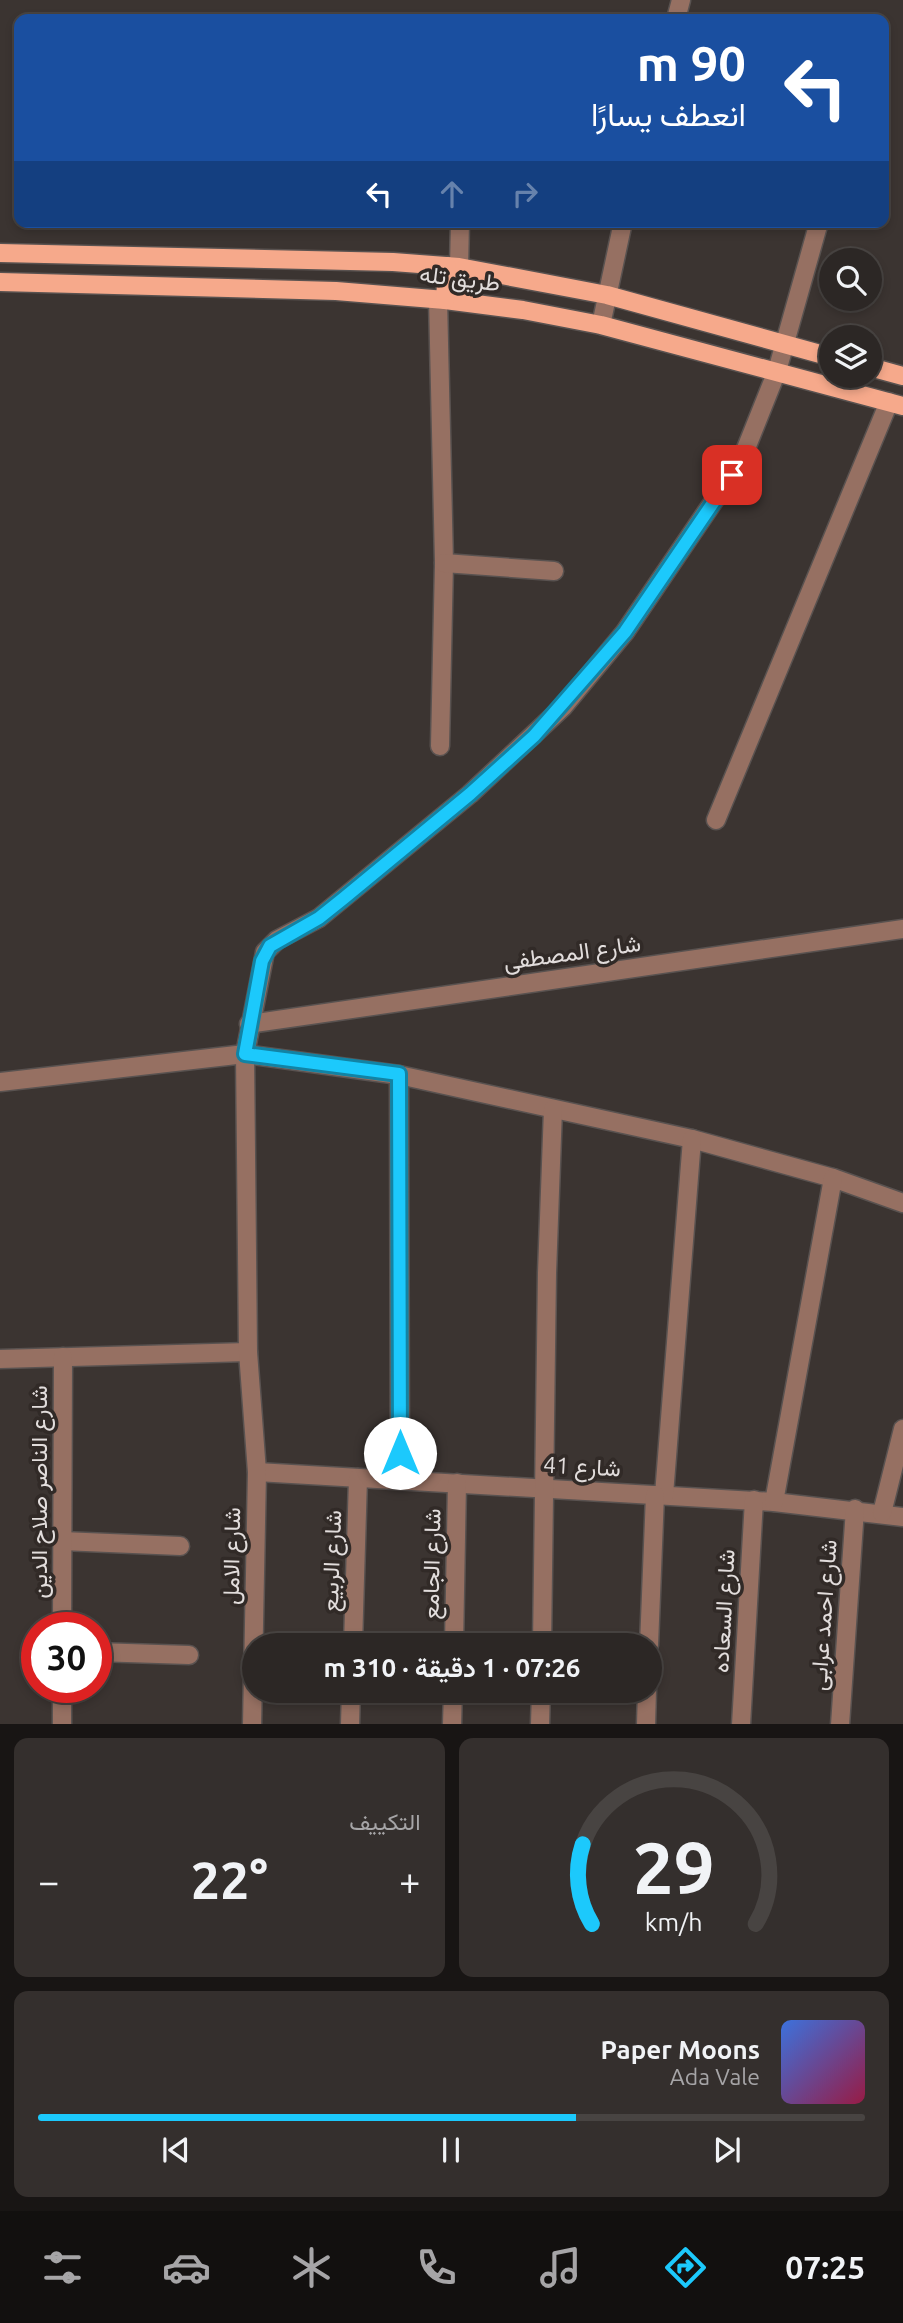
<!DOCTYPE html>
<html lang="ar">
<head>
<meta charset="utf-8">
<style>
	:root { --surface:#2c2725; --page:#342f2d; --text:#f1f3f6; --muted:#a6a5a7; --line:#484442; --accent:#1cc9fc }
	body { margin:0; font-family:Ubuntu,Vazirmatn,sans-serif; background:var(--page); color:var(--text); direction:rtl; height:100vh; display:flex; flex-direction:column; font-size:26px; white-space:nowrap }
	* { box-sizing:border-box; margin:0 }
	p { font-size:23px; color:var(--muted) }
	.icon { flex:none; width:38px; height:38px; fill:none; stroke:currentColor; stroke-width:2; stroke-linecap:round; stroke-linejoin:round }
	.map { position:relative; height:1724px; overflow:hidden; direction:ltr }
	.panel { display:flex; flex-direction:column; gap:14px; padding:14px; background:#181514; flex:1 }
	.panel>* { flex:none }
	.top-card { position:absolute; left:14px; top:14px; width:875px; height:214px; border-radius:14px; box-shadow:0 4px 10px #0003,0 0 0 2px var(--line); direction:rtl; background:#1a4fa0; color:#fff; overflow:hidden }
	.buttons { position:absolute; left:819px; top:248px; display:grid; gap:14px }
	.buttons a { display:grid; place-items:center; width:63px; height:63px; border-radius:50%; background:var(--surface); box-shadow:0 4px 10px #0003,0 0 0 2px var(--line); font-size:35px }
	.speed { position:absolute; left:21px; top:1612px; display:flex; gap:14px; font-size:35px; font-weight:700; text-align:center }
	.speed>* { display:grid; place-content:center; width:91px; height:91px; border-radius:50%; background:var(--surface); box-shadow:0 4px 10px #0003,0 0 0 2px var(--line); line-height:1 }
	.speed .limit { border:10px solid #d22; background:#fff; color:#111 }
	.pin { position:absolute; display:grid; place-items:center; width:60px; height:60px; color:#fff; margin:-30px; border-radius:14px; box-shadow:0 4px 10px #0006 }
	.me { position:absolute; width:77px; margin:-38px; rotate:0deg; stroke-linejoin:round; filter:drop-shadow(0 0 5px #0008) }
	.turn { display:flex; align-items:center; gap:24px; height:147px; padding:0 28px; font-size:32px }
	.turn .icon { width:91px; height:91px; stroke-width:2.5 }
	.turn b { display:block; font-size:49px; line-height:60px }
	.lanes { display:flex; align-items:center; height:66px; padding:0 28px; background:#0003; justify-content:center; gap:35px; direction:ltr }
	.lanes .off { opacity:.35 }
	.big { font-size:52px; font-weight:600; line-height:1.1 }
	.panel .card { flex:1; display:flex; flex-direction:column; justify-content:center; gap:10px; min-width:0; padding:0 24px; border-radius:14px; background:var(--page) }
	.panel .dial { align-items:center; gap:0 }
	.dial svg { height:182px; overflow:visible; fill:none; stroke:var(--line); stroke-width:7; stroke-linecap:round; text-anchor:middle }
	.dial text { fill:var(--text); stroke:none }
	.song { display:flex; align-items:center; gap:21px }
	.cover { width:84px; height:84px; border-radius:10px; background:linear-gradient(135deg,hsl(220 70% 55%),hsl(340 70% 35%)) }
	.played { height:7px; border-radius:4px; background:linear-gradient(90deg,var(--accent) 65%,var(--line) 65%) }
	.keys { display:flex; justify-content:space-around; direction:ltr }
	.heat { display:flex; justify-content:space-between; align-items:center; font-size:38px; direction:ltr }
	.panel .tiles { flex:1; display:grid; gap:14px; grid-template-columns:1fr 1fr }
	.card:last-child { grid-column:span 2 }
	.trip { position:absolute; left:242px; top:1633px; width:420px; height:70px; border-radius:35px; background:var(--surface); box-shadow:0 4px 10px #0003,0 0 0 2px var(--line); font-weight:600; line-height:70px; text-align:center; direction:rtl }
	.tabs { display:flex; height:112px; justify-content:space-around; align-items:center; background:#12100f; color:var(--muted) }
	.tabs .icon { width:49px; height:49px }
	.tabs .selected { color:var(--accent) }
	.tabs b { font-size:32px; color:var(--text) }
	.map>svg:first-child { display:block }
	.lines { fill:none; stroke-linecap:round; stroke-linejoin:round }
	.minor-casing { stroke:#595250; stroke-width:21 }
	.major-casing { stroke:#595250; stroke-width:21 }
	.minor { stroke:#967062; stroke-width:18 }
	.major { stroke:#f6a98b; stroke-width:18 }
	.route-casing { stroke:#1283a4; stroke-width:18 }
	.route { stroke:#1cc9fc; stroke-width:12 }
	.labels { text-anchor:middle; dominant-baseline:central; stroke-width:7; stroke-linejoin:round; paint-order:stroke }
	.street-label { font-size:23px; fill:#e2dddc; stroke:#312a27 }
</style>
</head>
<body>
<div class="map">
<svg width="903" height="1725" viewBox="0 0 903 1725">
	<rect width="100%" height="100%" fill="#3b3431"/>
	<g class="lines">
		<g class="minor-casing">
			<g id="minor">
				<polyline points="676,19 681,0"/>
				<polyline points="459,267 460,222"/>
				<polyline points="438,299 444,563 440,746"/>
				<polyline points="601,325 623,222"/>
				<polyline points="444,563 554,571"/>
				<polyline points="716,820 889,402"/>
				<polyline points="249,1024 903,929"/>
				<polyline points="399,1075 400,1480"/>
				<polyline points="0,1082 245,1054 399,1075 692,1139 833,1178 903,1203"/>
				<polyline points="0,1359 248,1352"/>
				<polyline points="257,1472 774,1502 903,1517"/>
				<polyline points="664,1495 692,1139"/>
				<polyline points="774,1502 833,1178"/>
				<polyline points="882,1513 903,1429"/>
				<polyline points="62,1541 180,1546"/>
				<polyline points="62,1628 63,1357"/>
				<polyline points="353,1645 358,1478"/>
				<polyline points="454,1645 457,1483"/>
				<polyline points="542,1645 547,1273 553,1109"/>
				<polyline points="649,1645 655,1495"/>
				<polyline points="96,1652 189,1655"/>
				<polyline points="62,1725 62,1687"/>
				<polyline points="252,1725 257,1472 248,1352 245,1054 265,952 277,940 319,918 470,794 563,707 625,632 741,461 777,371 819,222"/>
				<polyline points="350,1725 351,1690"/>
				<polyline points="452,1725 453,1690"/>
				<polyline points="540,1725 541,1690"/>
				<polyline points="646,1725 647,1690"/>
				<polyline points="741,1725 754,1500"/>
				<polyline points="840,1725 855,1509"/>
			</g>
		</g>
		<g class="major-casing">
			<g id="major">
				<polyline points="0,253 393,262 459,267 607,295 831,357"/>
				<polyline points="0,282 336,291 445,300 523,310 601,325 903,406"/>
				<polyline points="445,300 447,266"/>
				<polyline points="870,367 903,376"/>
			</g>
		</g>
		<use href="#minor" class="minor"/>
		<use href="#major" class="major"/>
	</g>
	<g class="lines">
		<g class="route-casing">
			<polyline id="route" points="400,1453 399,1074 245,1054 262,961 270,946 319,918 344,898 470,794 534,736 625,632 732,475"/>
		</g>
		<use href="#route" class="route"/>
	</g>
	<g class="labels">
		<g class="street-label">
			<text transform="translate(460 278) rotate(7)">طريق تله</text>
			<text transform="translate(572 952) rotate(-8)">شارع المصطفى</text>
			<text transform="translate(582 1466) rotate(3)">شارع 41</text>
			<text transform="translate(38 1492) rotate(-90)">شارع الناصر صلاح الدين</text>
			<text transform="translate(231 1556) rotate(-89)">شارع الامل</text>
			<text transform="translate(331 1561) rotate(-88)">شارع الربيع</text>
			<text transform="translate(431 1564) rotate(-89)">شارع الجامع</text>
			<text transform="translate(723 1611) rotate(-87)">شارع السعاده</text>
			<text transform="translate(823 1615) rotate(-86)">شارع احمد عرابى</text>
		</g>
	</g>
</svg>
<div class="buttons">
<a><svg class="icon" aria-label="search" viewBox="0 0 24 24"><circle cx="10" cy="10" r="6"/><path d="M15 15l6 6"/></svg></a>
<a><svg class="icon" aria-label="layers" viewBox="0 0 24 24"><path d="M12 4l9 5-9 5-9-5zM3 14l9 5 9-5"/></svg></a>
</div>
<div class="speed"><div class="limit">30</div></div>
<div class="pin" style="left:732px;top:475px;background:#d93025"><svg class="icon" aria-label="arrive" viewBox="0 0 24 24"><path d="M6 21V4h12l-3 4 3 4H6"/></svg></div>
<svg class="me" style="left:400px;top:1453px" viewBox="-20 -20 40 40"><circle r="19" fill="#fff"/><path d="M0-13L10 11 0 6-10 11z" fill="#1cc9fc"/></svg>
<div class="trip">07:26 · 1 دقيقة · 310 m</div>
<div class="top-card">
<div class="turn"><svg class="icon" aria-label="left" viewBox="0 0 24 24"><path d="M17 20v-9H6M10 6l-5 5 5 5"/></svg><div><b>90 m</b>انعطف يسارًا</div></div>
<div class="lanes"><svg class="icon" aria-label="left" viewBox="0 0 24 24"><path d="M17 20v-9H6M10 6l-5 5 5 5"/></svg><svg class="icon off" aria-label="ahead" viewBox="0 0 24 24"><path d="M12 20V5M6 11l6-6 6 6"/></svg><svg class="icon off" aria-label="right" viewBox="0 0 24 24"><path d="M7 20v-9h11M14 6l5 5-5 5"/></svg></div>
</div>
</div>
<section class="panel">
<div class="tiles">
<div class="card dial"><svg viewBox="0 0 100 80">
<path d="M14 69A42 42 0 1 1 86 69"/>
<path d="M14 69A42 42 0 0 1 10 34" stroke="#1cc9fc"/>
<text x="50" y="56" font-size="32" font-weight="700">29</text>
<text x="50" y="72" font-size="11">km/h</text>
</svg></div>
<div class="card"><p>التكييف</p>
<div class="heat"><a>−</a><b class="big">22°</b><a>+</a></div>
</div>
<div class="card">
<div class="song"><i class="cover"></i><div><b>Paper Moons</b><p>Ada Vale</p></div></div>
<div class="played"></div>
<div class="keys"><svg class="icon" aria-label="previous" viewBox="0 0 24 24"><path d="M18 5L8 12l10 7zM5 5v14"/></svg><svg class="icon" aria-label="pause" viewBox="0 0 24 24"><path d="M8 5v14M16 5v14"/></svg><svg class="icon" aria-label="next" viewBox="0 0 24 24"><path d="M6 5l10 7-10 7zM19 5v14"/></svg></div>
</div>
</div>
</section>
<nav class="tabs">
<b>07:25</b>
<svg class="icon selected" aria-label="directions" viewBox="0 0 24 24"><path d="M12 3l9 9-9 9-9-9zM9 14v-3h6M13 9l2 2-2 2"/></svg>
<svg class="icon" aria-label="music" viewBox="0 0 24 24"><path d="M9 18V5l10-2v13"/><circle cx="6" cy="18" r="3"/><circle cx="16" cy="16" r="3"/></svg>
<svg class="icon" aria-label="phone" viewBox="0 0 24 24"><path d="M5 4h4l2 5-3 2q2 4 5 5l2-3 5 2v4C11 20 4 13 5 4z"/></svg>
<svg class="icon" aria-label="climate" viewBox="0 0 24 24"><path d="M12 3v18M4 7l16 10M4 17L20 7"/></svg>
<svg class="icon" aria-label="car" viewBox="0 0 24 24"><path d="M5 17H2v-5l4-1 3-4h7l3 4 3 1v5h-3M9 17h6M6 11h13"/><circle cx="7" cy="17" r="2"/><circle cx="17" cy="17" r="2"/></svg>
<svg class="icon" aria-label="filters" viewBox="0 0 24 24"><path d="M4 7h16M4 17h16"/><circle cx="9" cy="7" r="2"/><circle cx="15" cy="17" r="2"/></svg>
</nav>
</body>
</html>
